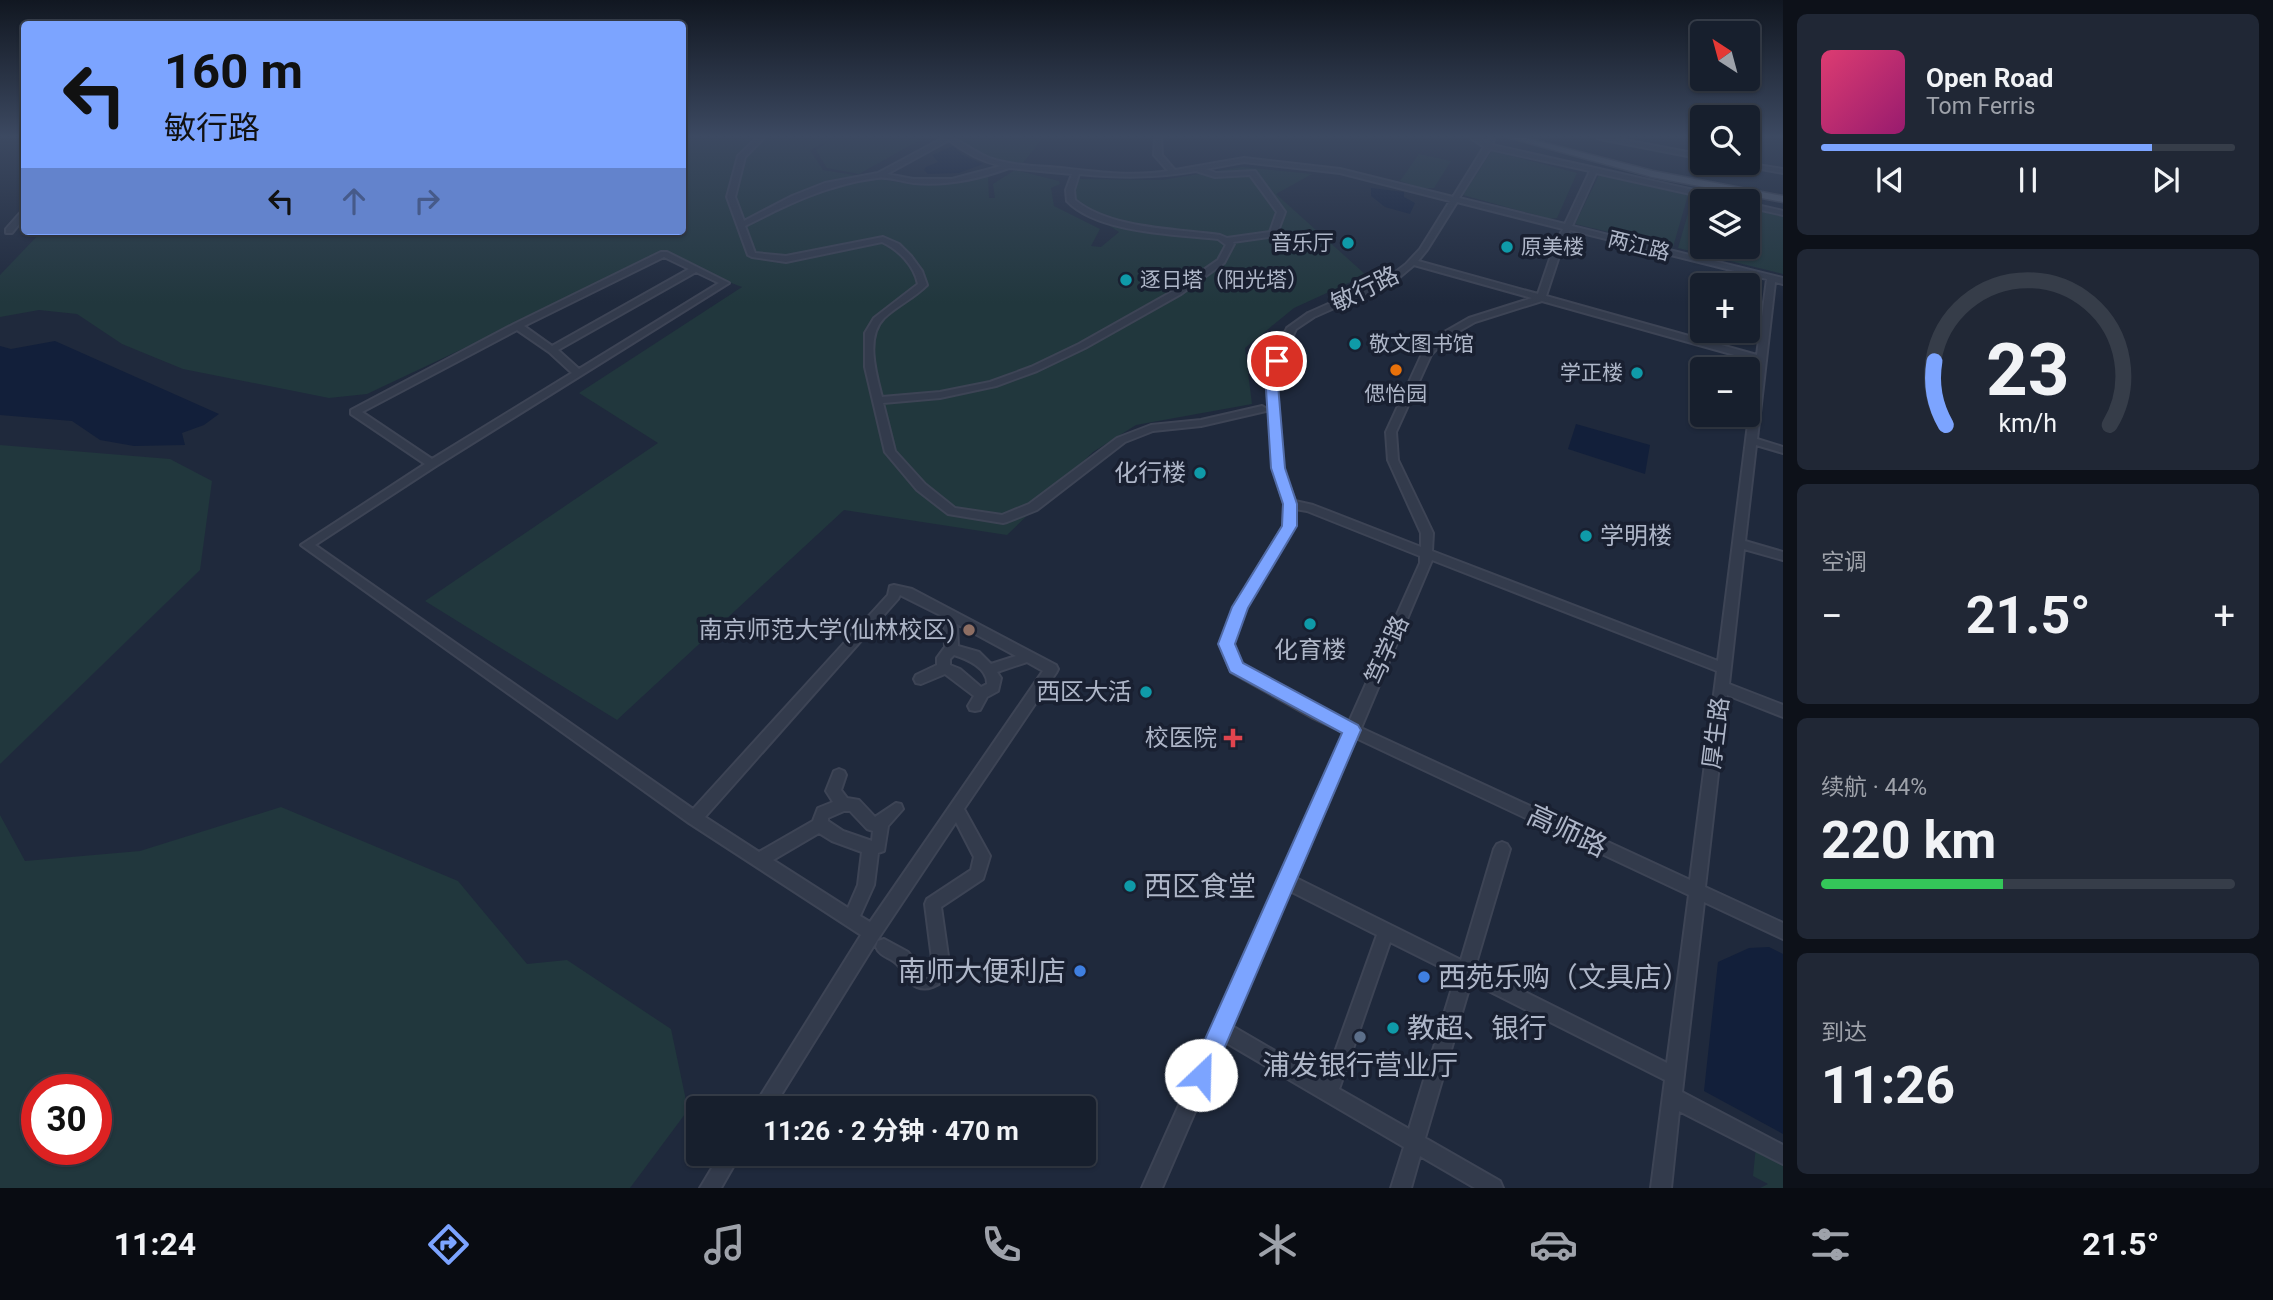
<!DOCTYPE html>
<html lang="zh">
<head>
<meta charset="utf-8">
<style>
	:root { --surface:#171f2d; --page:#202735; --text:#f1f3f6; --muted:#9ea2aa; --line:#363d49; --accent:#7ca4ff }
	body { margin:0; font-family:Roboto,"Noto Sans SC",sans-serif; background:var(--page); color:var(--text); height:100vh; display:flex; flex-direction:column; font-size:26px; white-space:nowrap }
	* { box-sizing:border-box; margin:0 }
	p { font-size:23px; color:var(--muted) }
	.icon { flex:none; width:38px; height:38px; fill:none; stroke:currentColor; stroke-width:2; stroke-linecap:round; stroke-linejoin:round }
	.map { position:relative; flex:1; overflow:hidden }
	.sheet { display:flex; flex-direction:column; gap:14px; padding:14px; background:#0d1119; width:490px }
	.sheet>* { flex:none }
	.guide { position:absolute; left:21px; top:21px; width:665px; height:214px; border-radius:7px; box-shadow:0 2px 5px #0004,0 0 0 2px var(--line); background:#7ca4ff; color:#111; overflow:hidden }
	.needle { width:46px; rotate:324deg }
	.fabs { position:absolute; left:1690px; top:21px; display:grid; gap:14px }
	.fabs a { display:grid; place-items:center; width:70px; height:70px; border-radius:7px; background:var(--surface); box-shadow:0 2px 5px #0004,0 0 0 2px var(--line); font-size:35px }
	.speed { position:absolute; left:21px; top:1074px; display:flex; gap:14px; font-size:35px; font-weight:700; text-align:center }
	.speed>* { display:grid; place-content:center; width:91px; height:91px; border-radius:50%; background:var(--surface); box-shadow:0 2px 5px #0004,0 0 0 2px var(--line); line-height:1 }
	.speed .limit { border:10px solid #d22; background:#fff; color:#111 }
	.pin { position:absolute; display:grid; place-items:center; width:60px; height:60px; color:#fff; margin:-30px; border:4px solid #fff; border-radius:50%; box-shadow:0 2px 7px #0007 }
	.me { position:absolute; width:77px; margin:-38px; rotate:24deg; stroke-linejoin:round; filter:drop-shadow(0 0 5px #0008) }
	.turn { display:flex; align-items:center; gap:24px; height:147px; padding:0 28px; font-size:32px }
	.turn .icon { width:91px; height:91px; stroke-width:2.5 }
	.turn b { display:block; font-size:49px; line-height:60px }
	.lanes { display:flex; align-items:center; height:66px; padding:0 28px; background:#0003; justify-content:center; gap:35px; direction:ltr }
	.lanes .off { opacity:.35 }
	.big { font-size:52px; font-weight:700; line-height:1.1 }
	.sheet .tile { flex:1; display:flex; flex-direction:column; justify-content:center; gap:10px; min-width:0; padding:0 24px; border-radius:10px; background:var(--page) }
	.sheet .dial { align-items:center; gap:0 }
	.dial svg { height:182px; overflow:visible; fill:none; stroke:var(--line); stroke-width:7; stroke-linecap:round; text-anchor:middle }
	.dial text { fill:var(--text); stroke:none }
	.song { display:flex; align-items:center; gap:21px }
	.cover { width:84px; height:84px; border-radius:10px; background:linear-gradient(135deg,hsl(340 70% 55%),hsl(320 70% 35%)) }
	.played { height:7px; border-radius:4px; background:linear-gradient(90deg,var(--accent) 80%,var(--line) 80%) }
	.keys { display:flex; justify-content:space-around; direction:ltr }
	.heat { display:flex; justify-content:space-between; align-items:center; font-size:38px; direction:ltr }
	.charge { height:10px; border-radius:5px; background:linear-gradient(90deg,#34c759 44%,var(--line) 0) }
	.trip { position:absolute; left:686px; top:1096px; width:410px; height:70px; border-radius:7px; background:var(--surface); box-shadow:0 2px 5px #0004,0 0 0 2px var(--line); font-weight:700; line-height:70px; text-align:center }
	.menu { display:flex; height:112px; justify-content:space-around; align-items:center; background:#090c12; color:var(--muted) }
	.menu .icon { width:49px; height:49px }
	.menu .active { color:var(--accent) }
	.menu b { font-size:32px; color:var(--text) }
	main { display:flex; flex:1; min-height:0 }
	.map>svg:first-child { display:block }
	.green { fill:#21373d; fill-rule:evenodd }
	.water { fill:#121f3a }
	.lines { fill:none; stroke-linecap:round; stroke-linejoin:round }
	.street-casing { stroke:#3d4455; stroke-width:4 }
	.primary-casing { stroke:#3d4455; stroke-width:3 }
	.street { fill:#333b4c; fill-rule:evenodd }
	.primary { fill:#515a6c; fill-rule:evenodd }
	.route { fill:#7ca4ff; stroke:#516ba6; stroke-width:2 }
	.culture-dot { fill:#0f9aa8; stroke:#192031; stroke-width:2.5 }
	.food-dot { fill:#e8710a; stroke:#192031; stroke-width:2.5 }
	.education-dot { fill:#8d6e63; stroke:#192031; stroke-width:2.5 }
	.health-dot { fill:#e0444e; stroke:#192031; stroke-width:2.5 }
	.shop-dot { fill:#3f7fe0; stroke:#192031; stroke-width:2.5 }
	.service-dot { fill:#5c6f8a; stroke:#192031; stroke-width:2.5 }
	.labels { text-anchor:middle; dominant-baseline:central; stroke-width:7; stroke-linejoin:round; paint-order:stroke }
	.far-poi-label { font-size:21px; fill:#aeb6c8; stroke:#192031; text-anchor:start }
	.far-street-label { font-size:21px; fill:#aeb6c8; stroke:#192031 }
	.street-label { font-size:24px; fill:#aeb6c8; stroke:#192031 }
	.poi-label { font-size:24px; fill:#aeb6c8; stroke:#192031; text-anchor:end }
	.near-street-label { font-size:28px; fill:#aeb6c8; stroke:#192031 }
	.near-poi-label { font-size:28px; fill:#aeb6c8; stroke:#192031; text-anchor:start }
</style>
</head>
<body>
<main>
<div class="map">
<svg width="1783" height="1188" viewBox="0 0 1783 1188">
	<rect width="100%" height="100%" fill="#1f293c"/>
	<g class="green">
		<polygon points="683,137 916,137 920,140 859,174 827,168 816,150 829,141 810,150 823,170 910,184 946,184 988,175 989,198 995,198 993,184 1015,170 1059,181 1060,184 1051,188 1054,206 1100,229 1091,246 1101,247 1119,232 1076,204 1073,179 1162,180 1242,167 1312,174 1276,194 1366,275 1294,308 1245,348 1252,404 1136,425 1093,452 1007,535 844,510 617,720 425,601 658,443 579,393 742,287 659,256 367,394 329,398 183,369 122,344 77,314 39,310 0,317 0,275 42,231 682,231"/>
		<path d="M956,137H1043V138L1021,165C997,161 973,155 956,137Z"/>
		<polygon points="1492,151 1577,173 1557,218 1550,219 1463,195"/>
		<polygon points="1419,154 1451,161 1434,188 1421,188 1400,181"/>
		<polygon points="1599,175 1688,195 1673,247 1575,224"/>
		<polygon points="1693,196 1717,201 1703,201 1703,247 1748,247 1748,208 1783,217 1783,274 1678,248"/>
		<polygon points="0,445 170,459 212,481 200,570 0,764"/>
		<path d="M281,807L458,881L527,964L567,960L671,1029L688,1110L630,1188H0V815L25,861L140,851ZM96,1090V1150H37V1090Z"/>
		<polygon points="1756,1146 1783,1161 1783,1188 1760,1188 1768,1184 1753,1176"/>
	</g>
	<g class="water">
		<polygon points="953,146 963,155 983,164 959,173 928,174 924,170 926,167 938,162 932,155"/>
		<polygon points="1371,188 1404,192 1404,197 1415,203 1410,214 1385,207 1371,196"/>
		<polygon points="55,341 219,414 204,425 182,433 185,445 134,446 100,440 72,421 0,415 0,346 11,349"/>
		<polygon points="1576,424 1650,445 1645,474 1568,449"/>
		<polygon points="1769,947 1783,954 1783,1134 1704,1091 1718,962 1749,948"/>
	</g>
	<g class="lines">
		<g class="street-casing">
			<g id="street">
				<path d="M758,137H765L745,157L735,197L744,221L792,196L825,183L878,173L945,137C957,137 977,154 992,159C1014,166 1038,166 1061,168C1096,172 1134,177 1168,171L1154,155L1155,137H1161L1162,155L1175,170L1244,158L1340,169L1453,197L1484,147L1470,137H1477L1487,142L1490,139H1494L1492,145L1734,199L1735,201H1722L1596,173L1572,226L1783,278V284L1775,282L1757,439L1783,447V453L1756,445L1745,541L1783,552V560L1744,549L1729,684L1783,705V717L1727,695L1705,887L1783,923V939L1704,902L1682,1092L1783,1145V1164L1679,1111L1671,1188H1651L1665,1080L1471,982L1425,1138L1500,1181L1503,1188H1475L1420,1156L1411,1188H1391L1404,1147L1225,1042L1162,1188H1142L1345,733L1313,718L1231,672L1220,644L1234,607L1283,526L1284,504L1273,468L1266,373L1287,328L1308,313L1389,277L1406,264L1420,249L1450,201L1340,173L1244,162L1206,169L1216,173L1255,171L1285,212L1276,236L1233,242L1234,244L1224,263L1181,294L1085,348L1037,371L996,386L940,398L883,403L895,451L925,484L955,508L1002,515L1029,504L1117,438L1151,425L1201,420L1262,406L1267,409L1266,411L1201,426L1153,431L1125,442L1037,510L1007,522L1003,523L948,514L917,490L885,452L865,367V333L874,318L918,284C914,265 899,250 882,242L786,262L752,257L748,255L727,197L738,156ZM949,140C965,153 981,161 1001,166L952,179H913L887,174ZM1490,149L1590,171L1565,224L1459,198ZM1009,168L1072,174L1066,190L1067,201C1098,233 1174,234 1218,239L1226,245L1218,260L1175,290L1079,344L1031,367L990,382L940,392L882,397C876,374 865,337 884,318C897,306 914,298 927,285L922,271L911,256L899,244L883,237L786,256L755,253L745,226C788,204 829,184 877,178C889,176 902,182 914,183C946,186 979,179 1009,168ZM1196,171L1215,177L1250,175L1277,212L1270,232L1227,238L1220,235C1176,229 1110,229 1075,200L1074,190L1079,174C1121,178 1155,178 1196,171ZM1457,202L1563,229L1554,247L1538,294L1418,261L1427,250ZM1570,230L1767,279L1757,355L1546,296L1562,247ZM1414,265L1532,298L1469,318L1441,334L1422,354L1386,432L1388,460L1421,533V547L1313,505L1295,501L1283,468L1276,373L1296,329L1314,317L1395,281ZM1542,301L1756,361L1718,661L1432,551L1433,533L1398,460L1396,432L1431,355L1447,338L1475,322ZM1295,509L1307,511L1420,556V563L1349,722L1323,710L1241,665L1232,644L1246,608L1295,526ZM1432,560L1717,671L1690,880L1361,728ZM1356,738L1689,895L1667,1063L1475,967L1510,849L1507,844L1502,842L1497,844L1494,849L1461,960L1296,878ZM1290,891L1377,935L1325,1080L1232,1026ZM1390,942L1456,975L1409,1129L1339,1089Z"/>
				<polygon points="1597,137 1609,137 1703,155 1703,159 1600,139"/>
				<polygon points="1728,163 1744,163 1783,169 1783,173"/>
				<polygon points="1748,203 1783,211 1783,215 1748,207"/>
				<polygon points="21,212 24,212 24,218 12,233 6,233 6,229"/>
				<path d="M661,252H667L729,283L436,466L315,545L693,809L888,595L890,586L894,585L912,589L1056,665L1058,669L1056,673L964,809L990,856L983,879L941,907L950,970C944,985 924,996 910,982C905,977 902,969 897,964C890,957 880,957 876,947L878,941L884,939L908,952L922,970L929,971L933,967L925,904L927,899L971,870L974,857L956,822L878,939L773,1108H753L861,935L689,823L301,545L425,464L351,414V410L514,324ZM664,257L689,269L552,346L524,326ZM696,272L719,283L579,369L558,350ZM517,330L549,352L572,373L432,459L362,412ZM900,595L944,617L945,647L937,658V665L916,675L914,679L916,683L921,684L945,674L974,696L968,706L970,710L975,711L980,710L987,697L998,691L1001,678L997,672L1027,662L1043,671L870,922L860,916L874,885L878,853L884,851L888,826L903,809L901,804L896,803L875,817L859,800L847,798L841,790L846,775L844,771L839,769L834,771L826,791L833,802L818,808L813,821L759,852L705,817L898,599ZM957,624L1016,656L991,664L979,652L958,646ZM954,655C967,659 988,668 987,684L981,687L960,669L950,665V659ZM844,811H850L867,829L873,831L872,841L843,831L828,821V818ZM819,833L832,841L862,852L858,885L848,908L773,860Z"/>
				<polygon points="721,1153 741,1153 721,1188 700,1188"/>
			</g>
		</g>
		<g class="primary-casing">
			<polygon id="primary" points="1507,137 1522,137 1653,171 1783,196 1783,202 1652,177"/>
		</g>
		<use href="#street" class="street"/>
		<use href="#primary" class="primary"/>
	</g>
	<linearGradient id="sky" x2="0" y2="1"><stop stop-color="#111721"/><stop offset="0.45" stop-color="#3c4961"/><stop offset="1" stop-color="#3c4961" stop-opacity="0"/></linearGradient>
	<rect width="1783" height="303" fill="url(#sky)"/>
	<polygon class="route" points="1277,357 1283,361 1277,373 1285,468 1297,504 1297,526 1248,608 1235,644 1243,663 1358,725 1361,730 1209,1084 1201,1087 1193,1084 1189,1075 1342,733 1230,672 1218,644 1232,607 1282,526 1283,504 1271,468 1265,373 1272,358"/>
	<g class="culture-dot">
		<circle cx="1348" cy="243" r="7"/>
		<circle cx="1507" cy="247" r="7"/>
		<circle cx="1126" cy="280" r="7"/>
		<circle cx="1355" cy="344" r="7"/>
		<circle cx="1637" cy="373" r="7"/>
		<circle cx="1200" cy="473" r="7"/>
		<circle cx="1586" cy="536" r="7"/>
		<circle cx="1310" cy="624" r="7"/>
		<circle cx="1146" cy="692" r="7"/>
		<circle cx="1130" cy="886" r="7"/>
		<circle cx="1393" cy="1028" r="7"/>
	</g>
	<circle class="food-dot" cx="1396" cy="370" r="7"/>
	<circle class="education-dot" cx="969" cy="630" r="7"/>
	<path class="health-dot" d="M1229.5 727.5h7v7h7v7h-7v7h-7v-7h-7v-7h7z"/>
	<g class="shop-dot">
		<circle cx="1080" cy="971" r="7"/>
		<circle cx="1424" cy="977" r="7"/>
	</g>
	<circle class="service-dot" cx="1360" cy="1037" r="7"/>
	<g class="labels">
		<g class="far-poi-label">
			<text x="1334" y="243" text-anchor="end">音乐厅</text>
			<text x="1521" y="247">原美楼</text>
			<text x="1140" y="280">逐日塔（阳光塔）</text>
			<text x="1369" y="344">敬文图书馆</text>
			<text x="1623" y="373" text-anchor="end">学正楼</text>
			<text x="1396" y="394" text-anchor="middle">偲怡园</text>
		</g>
		<g class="far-street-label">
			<text transform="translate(1639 246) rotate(14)">两江路</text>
		</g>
		<g class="street-label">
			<text transform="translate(1365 289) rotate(-26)">敏行路</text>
			<text transform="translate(1387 650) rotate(-66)">笃学路</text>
			<text transform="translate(1716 733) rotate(-83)">厚生路</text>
		</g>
		<g class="poi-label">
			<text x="1186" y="473">化行楼</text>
			<text x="1600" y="536" text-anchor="start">学明楼</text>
			<text x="955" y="630">南京师范大学(仙林校区)</text>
			<text x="1310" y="650" text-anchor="middle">化育楼</text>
			<text x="1132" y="692">西区大活</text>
			<text x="1217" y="738">校医院</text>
		</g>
		<g class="near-street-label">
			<text transform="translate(1567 831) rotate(25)">高师路</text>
		</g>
		<g class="near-poi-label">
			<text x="1144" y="886">西区食堂</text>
			<text x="1066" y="971" text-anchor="end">南师大便利店</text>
			<text x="1438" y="977">西苑乐购（文具店）</text>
			<text x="1407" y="1028">教超、银行</text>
			<text x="1360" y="1065" text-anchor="middle">浦发银行营业厅</text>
		</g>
	</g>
</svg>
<div class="fabs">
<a><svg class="needle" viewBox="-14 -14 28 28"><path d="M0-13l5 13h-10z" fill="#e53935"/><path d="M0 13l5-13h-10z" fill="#9ea2aa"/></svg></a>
<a><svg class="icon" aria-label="search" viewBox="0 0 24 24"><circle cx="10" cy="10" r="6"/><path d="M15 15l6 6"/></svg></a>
<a><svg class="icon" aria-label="layers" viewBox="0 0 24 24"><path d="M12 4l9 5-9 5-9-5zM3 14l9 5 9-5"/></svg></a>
<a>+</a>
<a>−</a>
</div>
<div class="speed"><div class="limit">30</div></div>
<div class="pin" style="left:1277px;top:361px;background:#d93025"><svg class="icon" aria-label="arrive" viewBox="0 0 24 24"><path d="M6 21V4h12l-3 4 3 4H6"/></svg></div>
<svg class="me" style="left:1201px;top:1075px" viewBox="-20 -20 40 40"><circle r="19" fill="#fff"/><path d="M0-13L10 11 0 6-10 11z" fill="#7ca4ff"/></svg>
<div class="trip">11:26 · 2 分钟 · 470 m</div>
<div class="guide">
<div class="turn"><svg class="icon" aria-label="left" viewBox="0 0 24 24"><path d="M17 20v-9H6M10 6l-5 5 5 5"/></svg><div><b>160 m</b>敏行路</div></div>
<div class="lanes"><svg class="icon" aria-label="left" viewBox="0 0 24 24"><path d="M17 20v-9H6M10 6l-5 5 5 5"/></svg><svg class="icon off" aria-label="ahead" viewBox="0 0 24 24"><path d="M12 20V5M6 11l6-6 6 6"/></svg><svg class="icon off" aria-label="right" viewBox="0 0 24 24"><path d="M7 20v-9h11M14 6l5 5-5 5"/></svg></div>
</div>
</div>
<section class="sheet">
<div class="tile">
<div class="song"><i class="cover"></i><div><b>Open Road</b><p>Tom Ferris</p></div></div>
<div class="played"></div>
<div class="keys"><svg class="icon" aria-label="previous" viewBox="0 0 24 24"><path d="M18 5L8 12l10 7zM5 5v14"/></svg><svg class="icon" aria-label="pause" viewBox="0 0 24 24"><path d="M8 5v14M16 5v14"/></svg><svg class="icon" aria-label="next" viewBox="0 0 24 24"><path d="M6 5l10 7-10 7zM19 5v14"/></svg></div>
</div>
<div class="tile dial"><svg viewBox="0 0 100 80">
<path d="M14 69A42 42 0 1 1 86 69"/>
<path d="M14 69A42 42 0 0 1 9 41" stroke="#7ca4ff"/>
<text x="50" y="56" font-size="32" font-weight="700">23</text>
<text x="50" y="72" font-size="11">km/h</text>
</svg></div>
<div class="tile"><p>空调</p>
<div class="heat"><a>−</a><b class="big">21.5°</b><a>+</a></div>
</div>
<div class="tile"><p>续航 · 44%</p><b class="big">220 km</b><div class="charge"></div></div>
<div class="tile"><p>到达</p><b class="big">11:26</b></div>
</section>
</main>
<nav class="menu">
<b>11:24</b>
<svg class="icon active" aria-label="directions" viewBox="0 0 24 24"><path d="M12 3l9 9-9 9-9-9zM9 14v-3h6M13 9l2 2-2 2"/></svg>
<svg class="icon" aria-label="music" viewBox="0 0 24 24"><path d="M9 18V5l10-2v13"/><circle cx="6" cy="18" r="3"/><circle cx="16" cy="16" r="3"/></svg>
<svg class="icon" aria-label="phone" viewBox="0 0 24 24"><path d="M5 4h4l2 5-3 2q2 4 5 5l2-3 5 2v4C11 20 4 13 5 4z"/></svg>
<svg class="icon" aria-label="climate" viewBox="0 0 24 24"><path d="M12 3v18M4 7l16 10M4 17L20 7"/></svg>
<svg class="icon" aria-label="car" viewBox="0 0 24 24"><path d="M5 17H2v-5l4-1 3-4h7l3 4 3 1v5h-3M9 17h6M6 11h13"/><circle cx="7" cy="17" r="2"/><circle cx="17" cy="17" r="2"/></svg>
<svg class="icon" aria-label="filters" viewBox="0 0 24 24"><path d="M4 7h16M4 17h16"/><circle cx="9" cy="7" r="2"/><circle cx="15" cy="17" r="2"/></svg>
<b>21.5°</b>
</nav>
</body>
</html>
